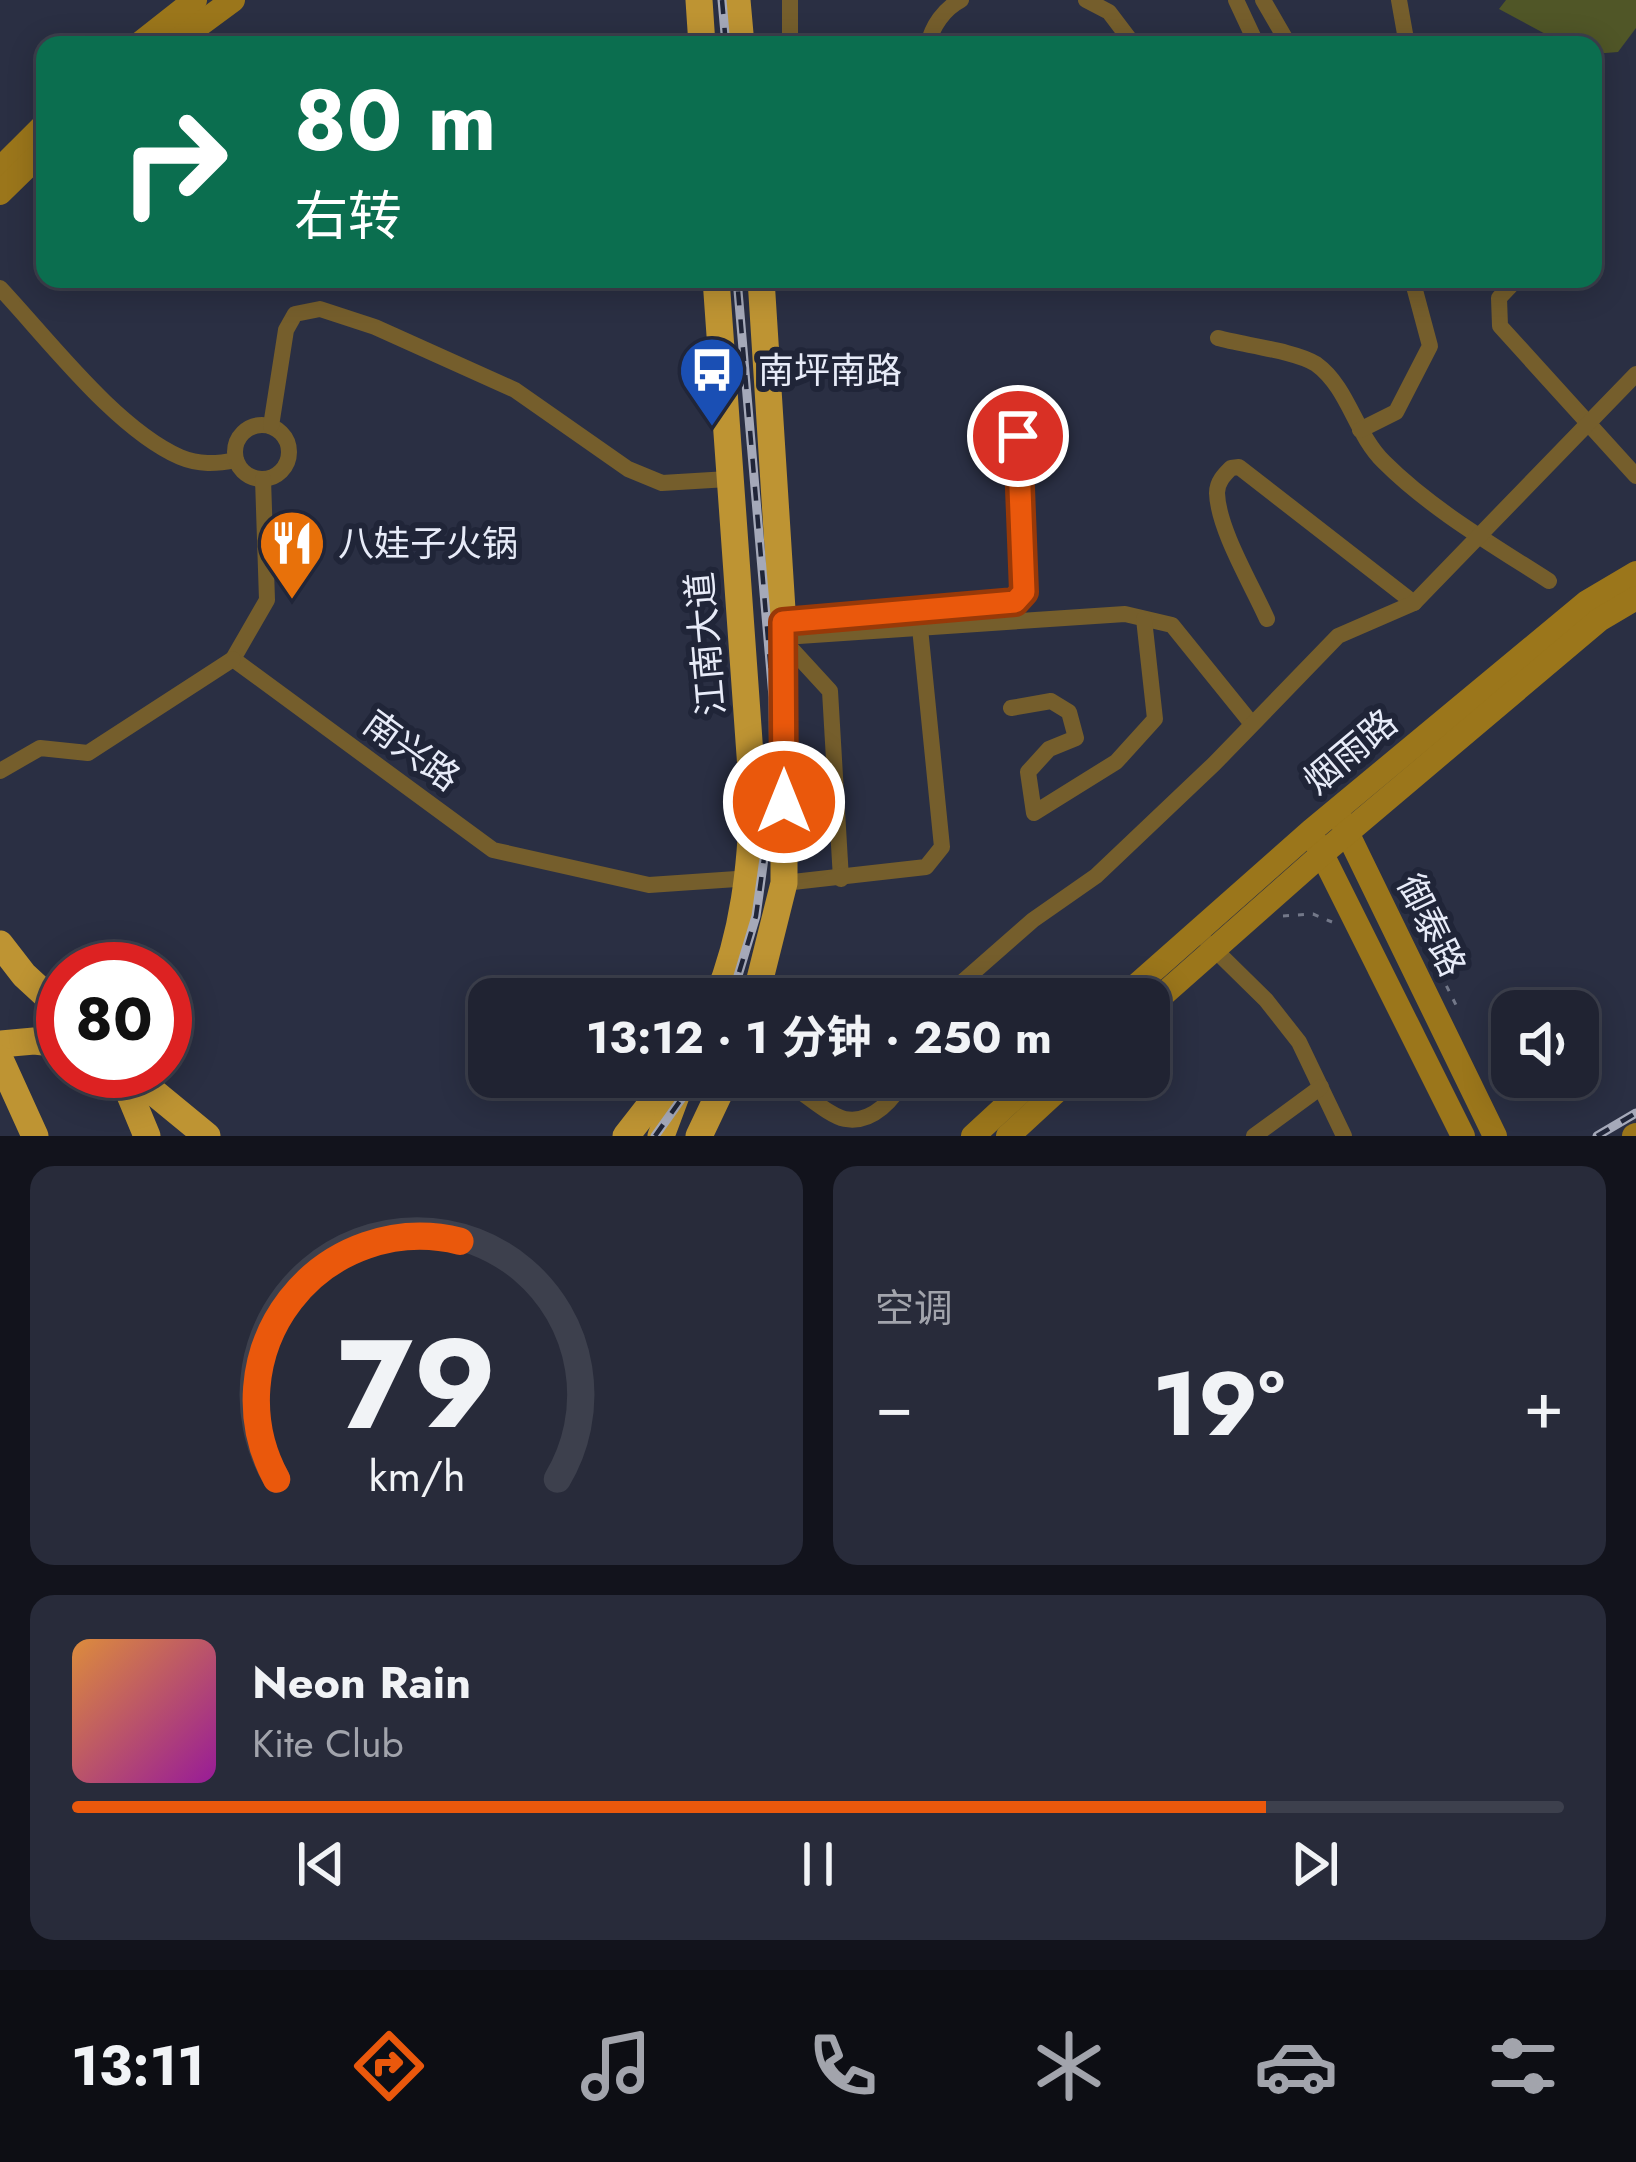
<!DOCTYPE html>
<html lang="zh">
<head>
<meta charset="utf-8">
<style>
	:root { --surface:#202332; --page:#282b3a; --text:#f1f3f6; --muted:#a2a4ac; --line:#3d404d; --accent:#ea580c }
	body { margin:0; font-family:Jost,"Noto Sans SC",sans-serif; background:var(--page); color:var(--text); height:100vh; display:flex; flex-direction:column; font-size:45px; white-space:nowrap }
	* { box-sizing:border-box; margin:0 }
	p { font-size:39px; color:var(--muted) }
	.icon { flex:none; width:66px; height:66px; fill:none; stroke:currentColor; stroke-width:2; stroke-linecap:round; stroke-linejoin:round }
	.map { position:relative; height:1136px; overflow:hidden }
	.drawer { display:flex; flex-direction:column; gap:30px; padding:30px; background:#12131c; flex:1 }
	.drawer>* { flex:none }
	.hud { position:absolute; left:36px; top:36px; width:1566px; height:252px; border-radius:24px; box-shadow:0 6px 30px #0003,0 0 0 3px var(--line); background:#0b6e4f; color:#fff; overflow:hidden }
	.controls { position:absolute; left:1491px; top:990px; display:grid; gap:24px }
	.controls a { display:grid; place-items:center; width:108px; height:108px; border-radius:24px; background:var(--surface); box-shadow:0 6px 30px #0003,0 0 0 3px var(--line); font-size:60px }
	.speed { position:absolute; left:36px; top:942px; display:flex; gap:24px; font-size:60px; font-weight:700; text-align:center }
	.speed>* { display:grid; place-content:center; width:156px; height:156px; border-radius:50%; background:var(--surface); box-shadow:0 6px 30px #0003,0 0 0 3px var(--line); line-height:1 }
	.speed .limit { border:18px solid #d22; background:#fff; color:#111 }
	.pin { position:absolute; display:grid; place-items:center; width:102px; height:102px; color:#fff; margin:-51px; border:6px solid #fff; border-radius:50%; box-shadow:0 3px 12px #0007 }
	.me { position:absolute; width:132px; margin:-66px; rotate:0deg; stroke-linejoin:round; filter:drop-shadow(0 0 9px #0008) }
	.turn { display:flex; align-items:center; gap:42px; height:252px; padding:0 60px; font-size:54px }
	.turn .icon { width:156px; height:156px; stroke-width:2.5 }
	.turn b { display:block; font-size:84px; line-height:102px }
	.big { font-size:90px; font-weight:700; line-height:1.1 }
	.drawer .card { flex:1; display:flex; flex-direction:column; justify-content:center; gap:18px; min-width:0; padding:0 42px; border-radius:24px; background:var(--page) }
	.drawer .dial { align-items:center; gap:0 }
	.dial svg { height:312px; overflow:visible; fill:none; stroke:var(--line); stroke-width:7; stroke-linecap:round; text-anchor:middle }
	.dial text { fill:var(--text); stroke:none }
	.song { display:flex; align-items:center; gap:36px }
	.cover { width:144px; height:144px; border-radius:18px; background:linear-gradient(135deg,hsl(30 70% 55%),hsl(300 70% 35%)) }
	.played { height:12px; border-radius:6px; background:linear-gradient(90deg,var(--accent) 80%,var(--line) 80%) }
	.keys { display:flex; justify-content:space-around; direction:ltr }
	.heat { display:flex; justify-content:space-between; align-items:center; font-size:66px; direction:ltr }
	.drawer .tiles { flex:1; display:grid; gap:30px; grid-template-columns:1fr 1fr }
	.card:last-child { grid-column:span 2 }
	.trip { position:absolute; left:468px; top:978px; width:702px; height:120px; border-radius:24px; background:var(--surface); box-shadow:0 6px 30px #0003,0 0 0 3px var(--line); font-weight:700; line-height:120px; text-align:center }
	.tab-bar { display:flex; height:192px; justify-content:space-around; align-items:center; background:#0d0e14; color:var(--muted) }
	.tab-bar .icon { width:84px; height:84px }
	.tab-bar .active { color:var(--accent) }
	.tab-bar b { font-size:54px; color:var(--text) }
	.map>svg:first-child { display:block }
	.park { fill:#505627 }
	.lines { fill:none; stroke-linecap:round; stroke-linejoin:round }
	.path { stroke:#737889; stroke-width:3; stroke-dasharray:6 9; stroke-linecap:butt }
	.minor { stroke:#755e2c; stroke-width:16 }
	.secondary { stroke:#9b761b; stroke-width:24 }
	.trunk { stroke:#be9433; stroke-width:27 }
	.rail-casing { stroke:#a5a9b9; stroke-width:9 }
	.rail { stroke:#202538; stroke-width:4.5; stroke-dasharray:14; stroke-linecap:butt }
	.route-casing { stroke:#983908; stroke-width:30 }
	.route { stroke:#ea580c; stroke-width:21 }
	.labels { text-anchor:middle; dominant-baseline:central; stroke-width:12; stroke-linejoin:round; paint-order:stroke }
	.poi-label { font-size:36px; fill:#e7ebf8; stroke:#202538; text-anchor:start }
	.street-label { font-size:36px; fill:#e7ebf8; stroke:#202538 }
</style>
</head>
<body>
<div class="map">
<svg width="1636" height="1136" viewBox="0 0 1636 1136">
	<rect width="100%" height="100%" fill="#2a2f43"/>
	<polygon class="park" points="1506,0 1636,0 1636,28 1618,52 1593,54 1593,45 1566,45 1499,9"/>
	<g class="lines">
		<g class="path">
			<polyline points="1283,916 1313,914 1332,922"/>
			<polyline points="1433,959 1458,1009"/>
		</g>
		<g class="minor">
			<polyline points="790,0 790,45"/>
			<polyline points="1086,0 1109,12 1134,45"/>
			<polyline points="1236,0 1257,45"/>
			<polyline points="1263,0 1289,45"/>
			<polyline points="1399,0 1407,45"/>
			<path d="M928,45C932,26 944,9 961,0"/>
			<polyline points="1517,279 1499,298 1500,326 1636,476"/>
			<path d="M0,288C48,339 116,429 180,457C199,465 216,464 236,460"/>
			<path d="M1218,338C1243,345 1296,351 1316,364C1349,388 1355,434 1384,462C1431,509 1493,545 1549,581"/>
			<circle cx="262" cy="452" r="27"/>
			<polyline points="271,426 286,330 295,314 320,309 375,327 515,390 628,469 662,483 728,479"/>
			<polyline points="1360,430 1396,412 1430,346 1412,279"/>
			<polyline points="263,479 267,600 233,659 493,850 649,885 751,878"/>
			<path d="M1267,619C1252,585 1218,529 1217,493C1217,482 1224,475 1231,468L1239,467L1414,603"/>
			<polyline points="783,622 1015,602 1024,592 1017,396"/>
			<polyline points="784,637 1125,614 1172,625 1252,724"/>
			<polyline points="785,642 830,691 841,879"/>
			<polyline points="1011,708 1051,701 1069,712 1076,738 1049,749 1028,772 1034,813 1116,762 1155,719 1144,619"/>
			<polyline points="0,771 40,748 88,753 233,659"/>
			<polyline points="784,883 926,867 942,847 920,628"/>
			<polyline points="1208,943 1266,1000 1299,1042 1344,1136"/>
			<polyline points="943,999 1033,920 1096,876 1214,764 1338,636 1414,603 1636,374"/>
			<path d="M795,1088C809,1097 830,1116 845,1119C873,1124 895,1098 905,1077"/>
			<polyline points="1254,1136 1321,1087"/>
		</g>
		<g class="secondary">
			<polyline points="138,45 195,0"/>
			<polyline points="172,45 233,0"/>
			<polyline points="0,169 45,124"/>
			<polyline points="0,193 45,149"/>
			<polyline points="1341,820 1495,1136"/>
			<polyline points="1317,844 1463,1136"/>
			<polyline points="1121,999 1311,831 1587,602 1636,573"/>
			<polyline points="1149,1007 1322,854 1599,620 1636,598"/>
			<polyline points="973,1136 1037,1077"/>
			<polyline points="1008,1136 1072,1077"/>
			<polyline points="1634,1136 1636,1135"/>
		</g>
		<g class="trunk">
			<polyline points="699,0 702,45"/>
			<polyline points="737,0 741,45"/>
			<path d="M716,279L753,797C751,867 744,933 717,999"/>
			<polyline points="0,944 24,975 63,1011"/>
			<polyline points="755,999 784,883 784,641 761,279"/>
			<polyline points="0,1044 34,1041 63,1044"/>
			<polyline points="0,1059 35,1136"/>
			<polyline points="120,1071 147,1136"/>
			<polyline points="128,1071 207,1136"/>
			<polyline points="626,1136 672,1077"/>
			<polyline points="661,1136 683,1077"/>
			<polyline points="699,1136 727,1077"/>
		</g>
		<g class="rail-casing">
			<g id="rail">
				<polyline points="722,0 726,45"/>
				<polyline points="731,999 756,916 774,786 773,697 737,279"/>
				<polyline points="655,1136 697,1077"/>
				<polyline points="1597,1136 1636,1113"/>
			</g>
		</g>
		<use href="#rail" class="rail"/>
	</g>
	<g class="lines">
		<g class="route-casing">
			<polyline id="route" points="784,802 783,622 1015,602 1024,592 1018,436"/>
		</g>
		<use href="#route" class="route"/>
	</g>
	<defs>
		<g id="bus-pin" transform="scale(3.45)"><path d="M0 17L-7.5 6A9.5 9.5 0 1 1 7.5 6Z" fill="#1a4fb4" stroke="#202538"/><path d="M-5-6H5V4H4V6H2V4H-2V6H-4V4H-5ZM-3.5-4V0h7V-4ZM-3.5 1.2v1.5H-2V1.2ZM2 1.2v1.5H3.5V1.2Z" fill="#fff"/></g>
		<g id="restaurant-pin" transform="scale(3.45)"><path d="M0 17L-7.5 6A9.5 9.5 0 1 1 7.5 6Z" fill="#e8710a" stroke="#202538"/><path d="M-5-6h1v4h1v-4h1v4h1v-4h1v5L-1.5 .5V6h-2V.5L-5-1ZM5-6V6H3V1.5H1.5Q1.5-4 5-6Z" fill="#fff"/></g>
	</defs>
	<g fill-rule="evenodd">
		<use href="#bus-pin" x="712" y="370"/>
		<use href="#restaurant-pin" x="292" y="543"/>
	</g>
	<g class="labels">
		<g class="poi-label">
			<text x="758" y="370">南坪南路</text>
			<text x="338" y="543">八娃子火锅</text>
		</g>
		<g class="street-label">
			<text transform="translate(705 644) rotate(-95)">江南大道</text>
			<text transform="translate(412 750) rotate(36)">南兴路</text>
			<text transform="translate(1350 751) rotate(-40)">烟雨路</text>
			<text transform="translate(1432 925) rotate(64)">御泰路</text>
		</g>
	</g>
</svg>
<div class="controls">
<a><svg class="icon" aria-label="sound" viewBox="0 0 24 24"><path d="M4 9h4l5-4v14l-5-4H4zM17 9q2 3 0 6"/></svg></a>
</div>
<div class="speed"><div class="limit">80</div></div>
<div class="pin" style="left:1018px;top:436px;background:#d93025"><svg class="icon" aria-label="arrive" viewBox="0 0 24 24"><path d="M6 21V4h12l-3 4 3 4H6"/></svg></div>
<svg class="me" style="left:784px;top:802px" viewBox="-20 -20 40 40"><circle r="17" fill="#ea580c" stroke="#fff" stroke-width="3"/><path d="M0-11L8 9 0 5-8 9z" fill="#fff"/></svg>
<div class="trip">13:12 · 1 分钟 · 250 m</div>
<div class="hud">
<div class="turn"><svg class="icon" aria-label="right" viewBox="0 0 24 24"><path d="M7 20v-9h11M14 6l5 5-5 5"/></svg><div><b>80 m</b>右转</div></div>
</div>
</div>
<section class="drawer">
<div class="tiles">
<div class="card dial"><svg viewBox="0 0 100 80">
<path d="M14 69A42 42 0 1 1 86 69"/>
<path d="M14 69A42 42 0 0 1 61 8" stroke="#ea580c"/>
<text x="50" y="56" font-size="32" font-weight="700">79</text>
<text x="50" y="72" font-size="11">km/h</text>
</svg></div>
<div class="card"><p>空调</p>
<div class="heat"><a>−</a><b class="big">19°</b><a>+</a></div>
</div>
<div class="card">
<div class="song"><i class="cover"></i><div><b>Neon Rain</b><p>Kite Club</p></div></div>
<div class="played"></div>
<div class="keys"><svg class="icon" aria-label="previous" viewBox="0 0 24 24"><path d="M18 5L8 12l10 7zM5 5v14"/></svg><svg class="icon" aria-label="pause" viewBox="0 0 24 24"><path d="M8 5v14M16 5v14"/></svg><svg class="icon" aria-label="next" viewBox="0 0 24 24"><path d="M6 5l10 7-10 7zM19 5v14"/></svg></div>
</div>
</div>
</section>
<nav class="tab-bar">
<b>13:11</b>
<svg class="icon active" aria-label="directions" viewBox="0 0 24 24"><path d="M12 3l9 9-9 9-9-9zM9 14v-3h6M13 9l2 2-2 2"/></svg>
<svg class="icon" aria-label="music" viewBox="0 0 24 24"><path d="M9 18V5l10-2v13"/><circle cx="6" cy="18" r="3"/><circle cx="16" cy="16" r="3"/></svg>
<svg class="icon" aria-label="phone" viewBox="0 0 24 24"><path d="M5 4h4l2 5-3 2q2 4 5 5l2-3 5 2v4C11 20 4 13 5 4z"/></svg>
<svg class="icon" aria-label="climate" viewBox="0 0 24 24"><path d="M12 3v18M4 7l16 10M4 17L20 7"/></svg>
<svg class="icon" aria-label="car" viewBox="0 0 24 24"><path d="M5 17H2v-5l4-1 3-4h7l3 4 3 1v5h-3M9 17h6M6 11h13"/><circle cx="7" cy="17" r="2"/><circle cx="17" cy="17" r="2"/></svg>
<svg class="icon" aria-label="filters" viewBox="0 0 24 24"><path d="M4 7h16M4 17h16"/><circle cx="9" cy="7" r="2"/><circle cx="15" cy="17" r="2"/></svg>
</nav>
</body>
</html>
